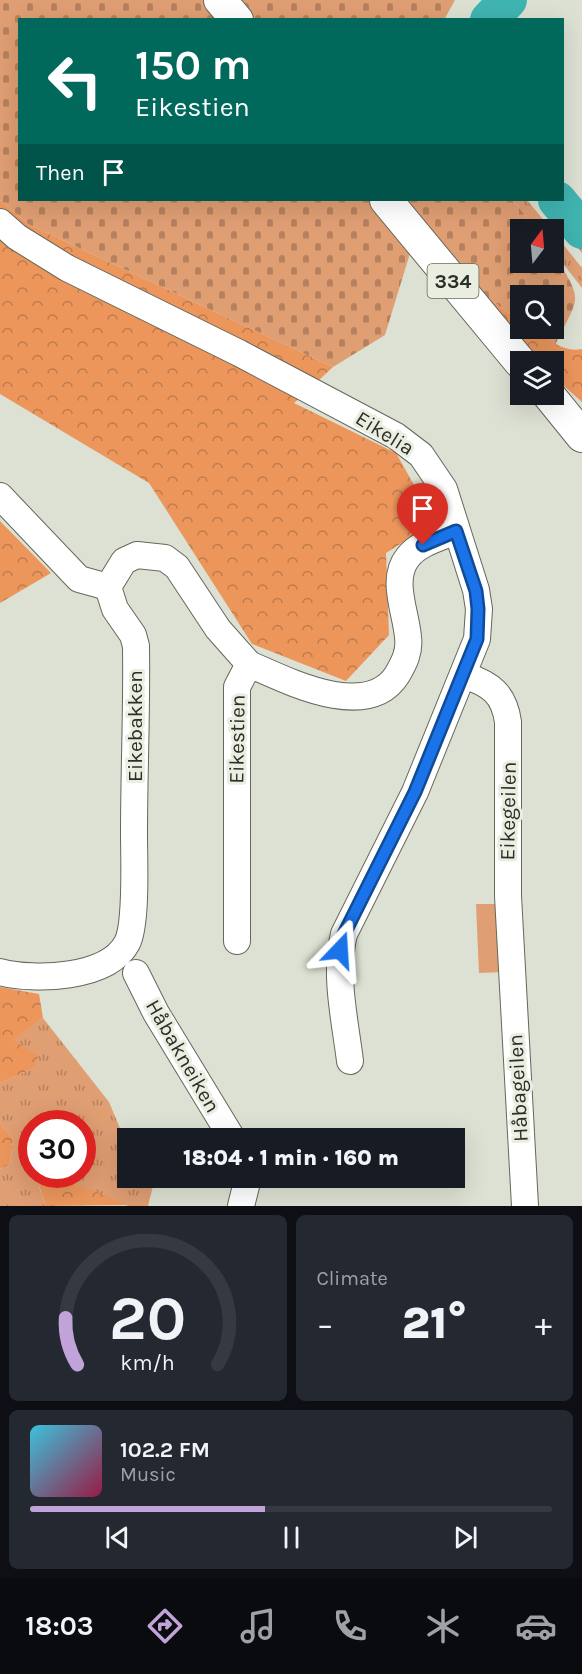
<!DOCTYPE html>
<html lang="en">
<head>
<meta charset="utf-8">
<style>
	:root { --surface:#171b24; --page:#242831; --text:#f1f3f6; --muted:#9ea1a6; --line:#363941; --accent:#c1a3d9 }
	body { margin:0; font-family:Karla,sans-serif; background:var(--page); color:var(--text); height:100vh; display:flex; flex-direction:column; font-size:22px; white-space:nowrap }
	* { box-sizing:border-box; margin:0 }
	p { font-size:20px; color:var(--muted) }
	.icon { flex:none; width:33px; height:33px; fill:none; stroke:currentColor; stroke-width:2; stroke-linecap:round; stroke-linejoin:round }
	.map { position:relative; height:1206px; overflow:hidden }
	.side { display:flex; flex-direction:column; gap:9px; padding:9px; background:#0d0f14; flex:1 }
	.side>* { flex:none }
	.top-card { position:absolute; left:18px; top:18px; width:546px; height:183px; border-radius:0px; box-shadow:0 6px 24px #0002; background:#00695c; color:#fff; overflow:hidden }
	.needle { width:39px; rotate:16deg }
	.fabs { position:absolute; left:510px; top:219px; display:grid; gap:12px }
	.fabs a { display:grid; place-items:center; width:54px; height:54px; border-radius:0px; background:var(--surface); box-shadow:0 6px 24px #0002; font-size:30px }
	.speed { position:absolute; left:18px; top:1110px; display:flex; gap:12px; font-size:30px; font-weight:700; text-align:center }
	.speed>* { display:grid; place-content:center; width:78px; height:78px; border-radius:50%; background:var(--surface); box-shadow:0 6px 24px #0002; line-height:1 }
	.speed .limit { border:9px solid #d22; background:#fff; color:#111 }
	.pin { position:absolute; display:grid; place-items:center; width:51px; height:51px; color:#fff; margin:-62px -26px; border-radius:50% 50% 50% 0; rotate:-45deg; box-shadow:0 0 6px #0007 }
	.pin .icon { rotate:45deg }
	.me { position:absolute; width:66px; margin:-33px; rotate:20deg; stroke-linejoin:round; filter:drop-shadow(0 0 4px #0008) }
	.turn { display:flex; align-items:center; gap:21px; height:126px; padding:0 18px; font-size:27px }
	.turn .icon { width:78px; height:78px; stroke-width:2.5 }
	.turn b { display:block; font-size:42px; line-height:51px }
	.then { display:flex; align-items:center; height:57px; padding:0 18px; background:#0003; gap:12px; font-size:22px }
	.big { font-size:45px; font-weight:800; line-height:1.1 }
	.side .widget { flex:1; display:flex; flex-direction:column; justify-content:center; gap:9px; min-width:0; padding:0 21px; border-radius:9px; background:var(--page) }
	.side .dial { align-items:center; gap:0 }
	.dial svg { height:156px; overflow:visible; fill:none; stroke:var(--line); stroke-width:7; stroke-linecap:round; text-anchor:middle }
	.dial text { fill:var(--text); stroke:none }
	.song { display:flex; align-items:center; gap:18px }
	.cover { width:72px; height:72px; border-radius:9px; background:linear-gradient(135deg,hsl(190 70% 55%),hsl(340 70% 35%)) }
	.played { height:6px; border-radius:3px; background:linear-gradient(90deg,var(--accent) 45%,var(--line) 45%) }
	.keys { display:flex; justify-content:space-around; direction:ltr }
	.heat { display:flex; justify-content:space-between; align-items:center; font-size:33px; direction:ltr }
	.side .tiles { flex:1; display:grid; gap:9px; grid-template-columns:1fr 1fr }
	.widget:last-child { grid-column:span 2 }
	.trip { position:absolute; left:117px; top:1128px; width:348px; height:60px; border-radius:0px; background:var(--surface); box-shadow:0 6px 24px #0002; font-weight:800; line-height:60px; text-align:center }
	.dock { display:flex; height:96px; justify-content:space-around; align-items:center; background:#090b0e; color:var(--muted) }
	.dock .icon { width:42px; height:42px }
	.dock .current { color:var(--accent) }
	.dock b { font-size:27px; color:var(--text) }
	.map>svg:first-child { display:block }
	.grass { fill:url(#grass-tufts); fill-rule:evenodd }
	.forest { fill:url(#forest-crowns) }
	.cemetery { fill:url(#cemetery-stones) }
	.park { fill:#e09e73 }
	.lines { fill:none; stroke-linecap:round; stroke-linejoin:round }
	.river { stroke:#40b4b1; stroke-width:38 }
	.minor-casing { stroke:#63685b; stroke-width:28 }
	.major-casing { stroke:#63685b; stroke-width:34 }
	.minor { stroke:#fff; stroke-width:26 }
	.major { stroke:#fff; stroke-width:32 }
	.route-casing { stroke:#114b97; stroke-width:15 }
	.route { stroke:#1a73e8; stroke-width:10 }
	.labels { text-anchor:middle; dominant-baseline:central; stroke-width:6; stroke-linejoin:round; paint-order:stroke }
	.shield { fill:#e9eee0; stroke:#656860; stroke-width:1.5 }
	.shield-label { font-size:20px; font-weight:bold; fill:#2c2e29 }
	.street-label { font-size:21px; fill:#2c2e29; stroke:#e9eee0 }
</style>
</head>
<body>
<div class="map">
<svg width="582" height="1206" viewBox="0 0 582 1206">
	<defs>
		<pattern id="grass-tufts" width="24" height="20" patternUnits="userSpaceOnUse" patternTransform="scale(1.5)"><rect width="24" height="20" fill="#e09e73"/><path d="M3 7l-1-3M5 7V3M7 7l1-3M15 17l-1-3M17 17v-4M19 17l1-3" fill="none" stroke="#b6815e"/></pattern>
		<pattern id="forest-crowns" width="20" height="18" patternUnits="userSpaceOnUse" patternTransform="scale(1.5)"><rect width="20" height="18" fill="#ec965c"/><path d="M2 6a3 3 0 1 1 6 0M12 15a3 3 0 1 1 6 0" fill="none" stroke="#bf7b4c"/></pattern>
		<pattern id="cemetery-stones" width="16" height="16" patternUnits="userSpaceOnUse" patternTransform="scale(1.5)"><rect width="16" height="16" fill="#e09e73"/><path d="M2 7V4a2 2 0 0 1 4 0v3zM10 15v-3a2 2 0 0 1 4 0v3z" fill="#b6815e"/></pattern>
	</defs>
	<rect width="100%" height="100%" fill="#dce1d3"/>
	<g class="grass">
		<polygon points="513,200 527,200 551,229 536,229"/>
		<polygon points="540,200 549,200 582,240 582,253"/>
		<polygon points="554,233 582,268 582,288 554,252"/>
		<path d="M43,1018L109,1102L127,1145L128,1178H155L148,1206H128L74,1184L39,1187L46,1206H0V1169L10,1164L13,1139L0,1123V1083L34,1068L12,1040ZM32,1124H82V1174H32Z"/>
	</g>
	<g class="forest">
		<polygon points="0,200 28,224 333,367 294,403 396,453 435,522 386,553 389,635 346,681 252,644 149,483 0,394"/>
		<path d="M472,286L520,321V328C543,329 557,354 582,349V402L554,377V362L537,361Z"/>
		<polygon points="0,521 51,573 0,603"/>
		<polygon points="0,987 39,994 43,1018 13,1040 38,1056 34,1068 0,1083"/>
		<polygon points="0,1123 13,1139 10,1164 0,1169"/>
		<polygon points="75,1184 129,1205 46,1206 39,1186"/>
	</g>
	<g class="cemetery">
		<polygon points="0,0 203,0 219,19 20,20 20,200 369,200 411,250 385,335 333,367 28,224 0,200"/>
		<polygon points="236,0 455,0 444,20 252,19"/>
		<path d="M401,200H513L536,229L520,230V262H554V252C582,304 582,291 555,345L532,329L554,328V296H520V321L472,286Z"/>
	</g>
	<polygon class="park" points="476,904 497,904 504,972 479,973"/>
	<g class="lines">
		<g class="river">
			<polyline points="489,20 508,0"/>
			<polyline points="557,200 582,230"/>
		</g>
		<g class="minor-casing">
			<g id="minor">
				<path d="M0,222L17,237L67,268L239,353L396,436L421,455L444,489L476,590L479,609L477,639L415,792L344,934C334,975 345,1020 350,1061"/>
				<polyline points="0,496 79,579 108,587"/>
				<path d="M464,675C490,684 504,693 508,722V896L525,1206"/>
				<path d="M237,941V687L249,664C286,680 367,722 397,675C404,663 410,652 408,637C406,612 390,579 408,557C419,543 440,538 456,531"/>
				<path d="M0,972C34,981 108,979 127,943C137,924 134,858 134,834C134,771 137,709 136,646L133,635L115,609L108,587L124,561L137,555L165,558L177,567L218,629L249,664"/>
				<polyline points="136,973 156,1013 232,1138"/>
				<polyline points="241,1206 248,1178"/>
			</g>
		</g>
		<g class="major-casing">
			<g id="major">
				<polyline points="220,0 237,20"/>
				<polyline points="386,200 520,362"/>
				<polyline points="548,394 582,436"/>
			</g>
		</g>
		<use href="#minor" class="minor"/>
		<use href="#major" class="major"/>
	</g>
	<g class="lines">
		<g class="route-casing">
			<polyline id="route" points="340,950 344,934 415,792 477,639 478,609 476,591 456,531 423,545"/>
		</g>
		<use href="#route" class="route"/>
	</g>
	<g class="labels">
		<rect class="shield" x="427.5" y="264" width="51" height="34" rx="4.5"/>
		<g class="shield-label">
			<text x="453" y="281">334</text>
		</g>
		<g class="street-label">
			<text transform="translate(385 433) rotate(32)">Eikelia</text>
			<text transform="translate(135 726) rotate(-90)">Eikebakken</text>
			<text transform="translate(237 739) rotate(-89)">Eikestien</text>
			<text transform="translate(508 811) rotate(-89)">Eikegeilen</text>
			<text transform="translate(183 1056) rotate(60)">Håbakneiken</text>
			<text transform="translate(518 1088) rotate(-93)">Håbageilen</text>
		</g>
	</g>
</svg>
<div class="fabs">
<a><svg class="needle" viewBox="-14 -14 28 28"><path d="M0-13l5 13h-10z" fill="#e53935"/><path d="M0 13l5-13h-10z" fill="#9ea1a6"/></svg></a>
<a><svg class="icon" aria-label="search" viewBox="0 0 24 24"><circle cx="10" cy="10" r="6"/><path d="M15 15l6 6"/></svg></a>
<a><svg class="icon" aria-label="layers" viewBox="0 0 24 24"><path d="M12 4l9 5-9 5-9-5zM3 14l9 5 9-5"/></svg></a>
</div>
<div class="speed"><div class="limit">30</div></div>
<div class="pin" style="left:423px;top:545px;background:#d93025"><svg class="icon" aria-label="arrive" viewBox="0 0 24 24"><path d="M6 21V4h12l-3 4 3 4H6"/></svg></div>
<svg class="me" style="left:340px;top:950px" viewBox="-20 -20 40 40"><path d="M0-17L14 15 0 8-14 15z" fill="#1a73e8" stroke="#fff" stroke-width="4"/></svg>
<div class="trip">18:04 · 1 min · 160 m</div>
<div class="top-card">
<div class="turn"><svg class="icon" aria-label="left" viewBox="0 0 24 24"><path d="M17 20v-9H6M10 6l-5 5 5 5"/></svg><div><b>150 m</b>Eikestien</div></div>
<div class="then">Then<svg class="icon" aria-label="arrive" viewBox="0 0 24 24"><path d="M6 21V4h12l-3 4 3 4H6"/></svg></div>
</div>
</div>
<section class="side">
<div class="tiles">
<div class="widget dial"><svg viewBox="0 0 100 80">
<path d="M14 69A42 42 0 1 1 86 69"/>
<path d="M14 69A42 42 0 0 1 8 45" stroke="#c1a3d9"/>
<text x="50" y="56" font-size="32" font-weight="700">20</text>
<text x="50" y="72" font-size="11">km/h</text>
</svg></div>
<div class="widget"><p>Climate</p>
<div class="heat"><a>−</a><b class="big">21°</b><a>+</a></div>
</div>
<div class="widget">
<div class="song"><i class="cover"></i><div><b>102.2 FM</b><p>Music</p></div></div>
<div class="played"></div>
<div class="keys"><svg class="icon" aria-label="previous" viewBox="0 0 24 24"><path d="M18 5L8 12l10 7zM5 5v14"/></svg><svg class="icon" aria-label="pause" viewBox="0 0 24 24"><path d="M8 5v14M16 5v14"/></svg><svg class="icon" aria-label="next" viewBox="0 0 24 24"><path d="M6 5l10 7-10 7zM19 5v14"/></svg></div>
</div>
</div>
</section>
<nav class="dock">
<b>18:03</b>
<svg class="icon current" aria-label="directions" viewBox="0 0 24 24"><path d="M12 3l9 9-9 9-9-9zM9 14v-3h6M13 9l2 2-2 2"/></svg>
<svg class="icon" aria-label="music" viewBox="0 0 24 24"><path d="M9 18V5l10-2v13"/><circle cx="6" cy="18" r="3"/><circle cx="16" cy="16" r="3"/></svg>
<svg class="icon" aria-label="phone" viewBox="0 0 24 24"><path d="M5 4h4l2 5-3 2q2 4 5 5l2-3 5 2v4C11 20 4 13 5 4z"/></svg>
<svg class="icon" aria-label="climate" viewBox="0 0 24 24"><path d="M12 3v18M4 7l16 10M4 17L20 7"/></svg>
<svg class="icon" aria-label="car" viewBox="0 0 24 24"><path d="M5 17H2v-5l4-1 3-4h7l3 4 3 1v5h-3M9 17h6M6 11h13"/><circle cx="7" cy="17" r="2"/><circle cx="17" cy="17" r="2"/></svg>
</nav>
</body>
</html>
